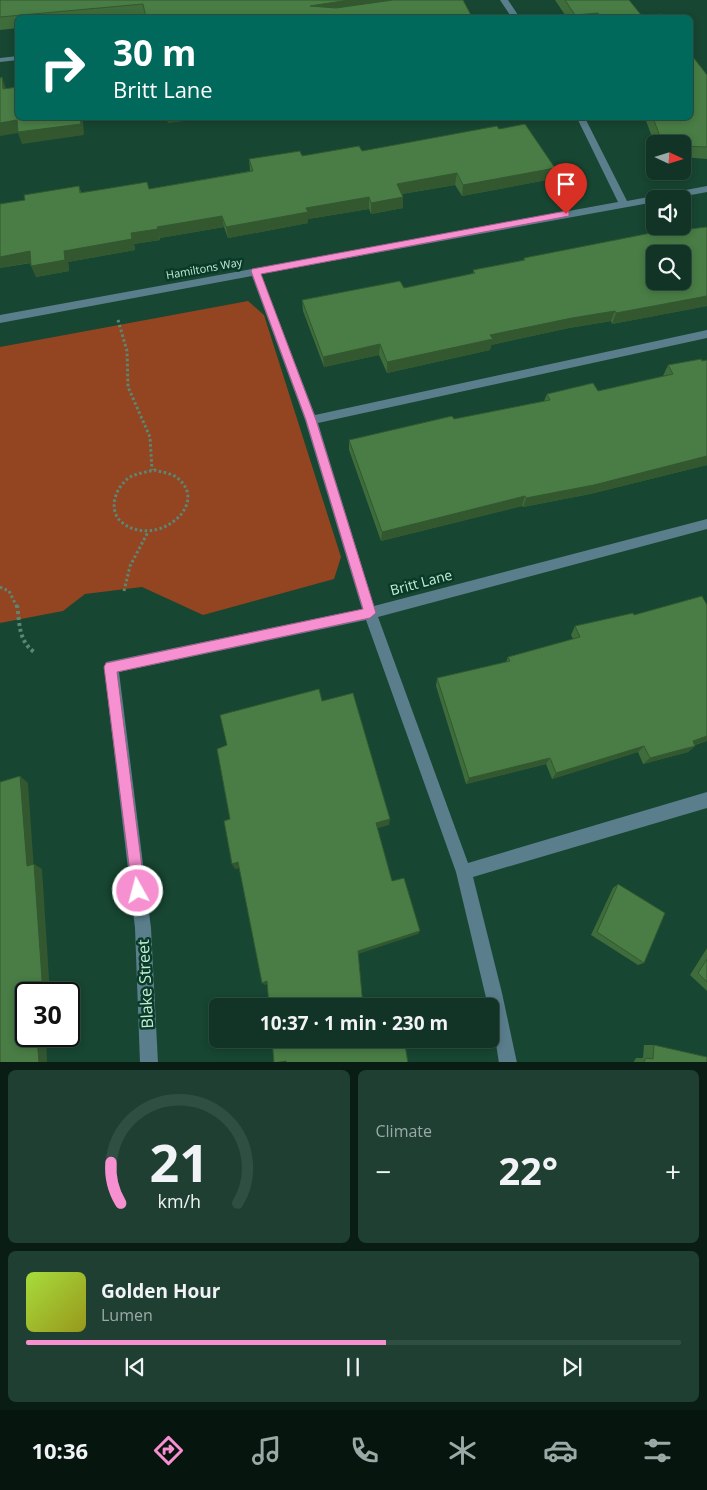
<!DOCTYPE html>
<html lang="en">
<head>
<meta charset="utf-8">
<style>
	:root { --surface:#113426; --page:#1e3f32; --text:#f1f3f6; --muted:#9caaa7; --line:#304f43; --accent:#f690d0 }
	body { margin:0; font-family:"Open Sans",sans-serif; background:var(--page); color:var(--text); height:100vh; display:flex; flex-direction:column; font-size:19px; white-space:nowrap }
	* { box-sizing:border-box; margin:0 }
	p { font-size:16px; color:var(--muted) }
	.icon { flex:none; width:28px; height:28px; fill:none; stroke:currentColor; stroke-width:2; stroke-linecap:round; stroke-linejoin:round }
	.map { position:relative; height:1062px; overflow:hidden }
	.panel { display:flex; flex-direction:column; gap:8px; padding:8px; background:#091d15; flex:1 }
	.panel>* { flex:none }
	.banner { position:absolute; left:15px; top:15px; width:678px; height:105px; border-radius:8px; box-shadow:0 2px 8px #0003,0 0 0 1px var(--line); background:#00695c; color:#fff; overflow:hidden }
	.needle { width:32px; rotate:94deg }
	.fabs { position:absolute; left:646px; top:135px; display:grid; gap:10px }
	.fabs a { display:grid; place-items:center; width:45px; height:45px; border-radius:8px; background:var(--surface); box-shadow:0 2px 8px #0003,0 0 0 1px var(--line); font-size:25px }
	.speed { position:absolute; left:15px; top:982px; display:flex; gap:10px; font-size:25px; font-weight:700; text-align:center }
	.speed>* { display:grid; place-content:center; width:65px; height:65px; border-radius:50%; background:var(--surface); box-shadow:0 2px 8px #0003,0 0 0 1px var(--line); line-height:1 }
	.speed .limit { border:2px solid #111; border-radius:8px; background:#fff; color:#111 }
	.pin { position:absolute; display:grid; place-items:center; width:42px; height:42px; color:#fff; margin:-51px -21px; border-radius:50% 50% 50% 0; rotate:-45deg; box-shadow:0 0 5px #0007 }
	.pin .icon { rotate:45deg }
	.me { position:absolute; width:55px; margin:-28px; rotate:353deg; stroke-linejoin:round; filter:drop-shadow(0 0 4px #0008) }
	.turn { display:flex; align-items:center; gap:18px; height:105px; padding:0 15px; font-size:22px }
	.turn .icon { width:65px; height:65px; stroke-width:2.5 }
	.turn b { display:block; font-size:35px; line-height:42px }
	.big { font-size:38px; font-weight:700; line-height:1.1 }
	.panel .card { flex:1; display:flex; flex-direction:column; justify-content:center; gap:8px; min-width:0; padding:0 18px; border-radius:8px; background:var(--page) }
	.panel .dial { align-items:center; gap:0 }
	.dial svg { height:130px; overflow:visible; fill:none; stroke:var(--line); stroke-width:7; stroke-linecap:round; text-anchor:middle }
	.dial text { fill:var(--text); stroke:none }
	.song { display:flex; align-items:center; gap:15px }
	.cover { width:60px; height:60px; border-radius:8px; background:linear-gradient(135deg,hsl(80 70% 55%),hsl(60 70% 35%)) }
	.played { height:5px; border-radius:2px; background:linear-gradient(90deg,var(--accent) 55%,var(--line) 55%) }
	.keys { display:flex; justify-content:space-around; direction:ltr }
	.heat { display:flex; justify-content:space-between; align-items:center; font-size:28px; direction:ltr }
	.panel .tiles { flex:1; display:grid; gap:8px; grid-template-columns:1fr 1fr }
	.card:last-child { grid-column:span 2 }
	.trip { position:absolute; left:209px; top:998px; width:290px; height:50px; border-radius:8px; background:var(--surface); box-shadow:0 2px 8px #0003,0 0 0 1px var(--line); font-weight:700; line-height:50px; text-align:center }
	.tab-bar { display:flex; height:80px; justify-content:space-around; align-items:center; background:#07150f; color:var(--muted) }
	.tab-bar .icon { width:35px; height:35px }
	.tab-bar .current { color:var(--accent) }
	.tab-bar b { font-size:22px; color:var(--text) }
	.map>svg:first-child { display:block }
	.green { fill:#934421 }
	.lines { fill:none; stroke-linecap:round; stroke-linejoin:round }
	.path-far1 { stroke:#5b8773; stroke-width:3; stroke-dasharray:2.5 2.5; stroke-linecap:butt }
	.path { stroke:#5b8773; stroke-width:4; stroke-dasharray:3 3; stroke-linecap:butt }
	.minor { fill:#5a7e8c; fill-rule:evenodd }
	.wall { fill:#3f6c3b }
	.shaded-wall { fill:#335830 }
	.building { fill:#497d45; stroke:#335830; fill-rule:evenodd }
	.route { fill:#f690d0; stroke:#a05e87 }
	.labels { text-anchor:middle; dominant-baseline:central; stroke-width:5; stroke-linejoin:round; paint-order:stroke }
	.far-street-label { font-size:11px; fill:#c4edd8; stroke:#0a3b28 }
	.street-label { font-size:14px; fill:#c4edd8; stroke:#0a3b28 }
	.near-street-label { font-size:16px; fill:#c4edd8; stroke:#0a3b28 }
</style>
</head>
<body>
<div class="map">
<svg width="707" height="1063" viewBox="0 0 707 1063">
	<rect width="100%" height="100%" fill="#174632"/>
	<polygon class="green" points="248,301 264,315 341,557 334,579 203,615 142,587 85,594 63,611 0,623 0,347"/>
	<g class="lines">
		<g class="path-far1">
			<polyline points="118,320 127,351 128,387 150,437 152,470"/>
			<path d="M154,470C161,472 170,473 176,477C212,503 158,548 124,524C106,512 115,485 132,476C139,473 147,472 154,470Z"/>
			<polyline points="0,587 9,591 17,607"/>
			<polyline points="124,591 130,566 148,532"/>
		</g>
		<path class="path" d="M17,605C20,624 18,640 34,652"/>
		<g class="minor">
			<polygon points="500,0 508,0 520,18 512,18"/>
			<polygon points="18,56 18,60 0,62 0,58"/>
			<polygon points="577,118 585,118 627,201 707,186 707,192 670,199 655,199 655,202 261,274 315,415 707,330 707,338 318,423 374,606 707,519 707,529 378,617 468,863 707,792 707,808 473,877 502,993 517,1063 499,1063 490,1006 488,1006 456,872 366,620 119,672 151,928 158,1063 140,1063 135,928 104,667 106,662 362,609 305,420 252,276 0,323 0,315 618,202"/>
		</g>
	</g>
	<g class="wall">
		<polygon points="0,0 463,0 146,15 122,18 18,18 18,28 0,30"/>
		<polygon points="555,0 629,0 642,16 664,18 567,18"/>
		<polygon points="707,75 707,159 682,157 682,144 655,144 655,145 645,118 690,118"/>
		<polygon points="499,129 552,179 462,196 455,185 402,194 403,208 371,214 369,209 308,219 308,223 228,238 224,227 160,238 160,240 134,244 135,250 68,262 69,271 36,277 31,263 0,268 0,204 25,200 79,186 81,192 149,189 250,171 249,159 362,151"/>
		<polygon points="707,227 707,306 612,324 611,321 569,328 491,345 490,350 387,373 379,355 324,367 303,311 302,300 404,288 473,274 473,270 523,260 524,258 672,231"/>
		<polygon points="707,360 707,465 590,494 523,507 522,506 381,541 349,450 349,440 544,401 547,394 598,391 663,376 668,365"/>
		<polygon points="707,605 707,741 695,745 695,746 688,752 643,764 638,752 552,779 546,764 466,784 436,686 437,678 506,662 508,657 573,639 571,635 575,626 634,615"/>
		<polygon points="618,884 644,963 638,965 591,935 613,888"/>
		<polygon points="707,948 707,991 690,975"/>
		<polygon points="644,1045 654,1045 707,1063 633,1063 636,1058 643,1058"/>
	</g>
	<g class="shaded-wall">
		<polygon points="349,0 419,0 314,18 310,6"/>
		<polygon points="598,13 596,18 574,18 575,15"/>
		<polygon points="2,77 6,89 3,89"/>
		<polygon points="80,118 108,118 83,121 84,135 22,144 18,133 0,136 0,123 17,120"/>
		<polygon points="166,118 210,118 168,123"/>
		<polygon points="555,168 552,179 462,196 463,185"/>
		<polygon points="457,173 455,185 396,195 397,184"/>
		<polygon points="369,197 369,209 308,219 308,223 228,238 226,227 306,208"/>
		<polygon points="403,197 403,208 371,214 371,203"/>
		<polygon points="222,216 224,227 160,238 157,227"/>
		<polygon points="158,229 160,240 134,244 135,250 68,262 69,271 36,277 31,266 64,251 131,233"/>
		<polygon points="30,251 34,262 0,268 0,257"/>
		<polygon points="707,296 707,306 612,324 616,313"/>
		<polygon points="615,311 611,321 569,328 491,345 490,350 387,373 387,362 490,335 572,318"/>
		<polygon points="380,344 379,355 324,367 323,357"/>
		<polygon points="707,456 707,465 590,494 523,507 526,498"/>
		<polygon points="525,496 522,506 381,541 382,532"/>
		<polygon points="707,736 707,741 686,747 693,741"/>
		<polygon points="644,746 638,752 552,779 556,773"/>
		<polygon points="695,746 688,752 643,764 650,758"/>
		<polygon points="550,758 546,764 466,784 469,778"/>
		<polygon points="20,776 28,783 34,871 27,866"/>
		<polygon points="390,819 389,825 375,829 376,823"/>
		<polygon points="238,862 242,868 235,869 232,864"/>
		<polygon points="34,864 42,869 50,994 43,994"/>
		<polygon points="420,931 418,934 358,954 358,951"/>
		<polygon points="267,981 270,983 265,985 262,983"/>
		<polygon points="37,1036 46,1036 47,1063 39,1063"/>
	</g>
	<g class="building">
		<polygon points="0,0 349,0 310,6 336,8 393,0 463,0 471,15 473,14 475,18 146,18 143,4 0,17"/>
		<polygon points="565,0 629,0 642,16 661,14 664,18 601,18 598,13 575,15"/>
		<polygon points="690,53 707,75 707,147 682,146 682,144 663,144 653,118 690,118"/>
		<polygon points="2,77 3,89 18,87 18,118 80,118 81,124 18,132 17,120 0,123 0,78"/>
		<polygon points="525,124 555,168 463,185 457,173 397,184 403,197 371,203 369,197 306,208 308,212 226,227 222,216 157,227 158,229 131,233 132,239 64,251 65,260 31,266 30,251 0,257 0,204 25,200 24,195 79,186 80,193 147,182 149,189 253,171 249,159 300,151 302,156 359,146 362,151 497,126 499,129"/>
		<path d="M707,227V296L616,313L615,311L572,318L490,335L493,339L387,362L380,344L323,357L302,300L400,281L404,288L475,273L473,270L525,260L524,258L671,229L672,231ZM655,254H682V281H655Z"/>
		<polygon points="701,359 702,361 707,360 707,456 594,485 526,498 525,496 382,532 349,440 452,416 454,419 550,400 547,394 593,383 598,391 673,374 668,365"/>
		<polygon points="702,596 707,605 707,736 693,741 695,746 650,758 644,746 556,773 550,758 469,778 437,678 510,661 508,657 580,637 575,626 633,613 634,615"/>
		<polygon points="319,689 322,701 353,693 390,819 376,823 392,881 404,878 420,931 358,951 363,1006 269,1006 267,981 262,983 238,862 232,864 224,821 230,819 217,749 227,745 220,715"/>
		<polygon points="20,776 27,866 34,864 43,994 26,994 26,1036 37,1036 39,1063 0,1063 0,782"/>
		<polygon points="618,884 665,913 644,963 597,932"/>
		<polygon points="707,959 707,982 698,973"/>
		<polygon points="272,1039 404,1039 408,1063 286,1063 286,1061 274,1063"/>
		<polygon points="654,1045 707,1057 707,1063 643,1063 646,1058 653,1059"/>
	</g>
	<polygon class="route" points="566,211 569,212 569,216 261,274 316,420 376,613 370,618 117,672 145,891 143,896 138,898 133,896 104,667 106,663 363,609 306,420 251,271 252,269"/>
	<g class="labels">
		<g class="far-street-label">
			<text transform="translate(204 268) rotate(-10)">Hamiltons Way</text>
		</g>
		<g class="street-label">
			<text transform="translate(421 582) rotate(-15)">Britt Lane</text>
		</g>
		<g class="near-street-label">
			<text transform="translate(145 984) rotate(-93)">Blake Street</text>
		</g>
	</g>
</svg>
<div class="fabs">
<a><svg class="needle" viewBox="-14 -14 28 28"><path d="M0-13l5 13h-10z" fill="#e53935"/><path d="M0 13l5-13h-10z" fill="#9caaa7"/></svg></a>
<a><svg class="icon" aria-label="sound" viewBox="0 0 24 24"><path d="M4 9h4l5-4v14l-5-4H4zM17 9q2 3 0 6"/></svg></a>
<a><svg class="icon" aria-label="search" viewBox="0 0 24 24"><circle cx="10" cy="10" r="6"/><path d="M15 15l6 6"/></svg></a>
</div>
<div class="speed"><div class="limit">30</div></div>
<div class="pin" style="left:566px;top:214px;background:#d93025"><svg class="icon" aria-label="arrive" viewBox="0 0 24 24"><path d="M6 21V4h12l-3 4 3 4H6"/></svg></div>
<svg class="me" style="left:138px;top:891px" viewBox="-20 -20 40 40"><circle r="17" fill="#f690d0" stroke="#fff" stroke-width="3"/><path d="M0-11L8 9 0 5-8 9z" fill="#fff"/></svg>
<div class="trip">10:37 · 1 min · 230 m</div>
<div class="banner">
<div class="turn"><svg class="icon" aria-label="right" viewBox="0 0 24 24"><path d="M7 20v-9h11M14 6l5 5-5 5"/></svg><div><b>30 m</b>Britt Lane</div></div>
</div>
</div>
<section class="panel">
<div class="tiles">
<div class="card dial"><svg viewBox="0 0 100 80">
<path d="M14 69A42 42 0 1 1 86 69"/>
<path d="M14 69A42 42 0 0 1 8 44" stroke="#f690d0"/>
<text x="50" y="56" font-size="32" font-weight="700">21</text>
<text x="50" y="72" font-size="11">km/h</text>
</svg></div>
<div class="card"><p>Climate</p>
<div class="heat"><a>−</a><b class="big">22°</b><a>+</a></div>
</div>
<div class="card">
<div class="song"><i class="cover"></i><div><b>Golden Hour</b><p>Lumen</p></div></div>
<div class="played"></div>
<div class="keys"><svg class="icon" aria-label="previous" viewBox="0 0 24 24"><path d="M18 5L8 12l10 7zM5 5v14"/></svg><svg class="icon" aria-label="pause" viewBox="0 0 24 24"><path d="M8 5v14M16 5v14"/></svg><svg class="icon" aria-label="next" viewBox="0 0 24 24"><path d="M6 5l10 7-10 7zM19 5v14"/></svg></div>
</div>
</div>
</section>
<nav class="tab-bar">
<b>10:36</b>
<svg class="icon current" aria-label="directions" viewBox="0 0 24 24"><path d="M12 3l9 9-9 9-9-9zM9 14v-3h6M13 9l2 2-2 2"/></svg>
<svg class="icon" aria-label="music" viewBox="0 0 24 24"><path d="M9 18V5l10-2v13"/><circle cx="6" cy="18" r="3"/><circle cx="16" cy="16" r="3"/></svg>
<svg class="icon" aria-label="phone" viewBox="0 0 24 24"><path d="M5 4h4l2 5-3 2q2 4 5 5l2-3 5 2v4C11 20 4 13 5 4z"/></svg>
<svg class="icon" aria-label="climate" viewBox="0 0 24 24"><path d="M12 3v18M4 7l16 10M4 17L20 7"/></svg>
<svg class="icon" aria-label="car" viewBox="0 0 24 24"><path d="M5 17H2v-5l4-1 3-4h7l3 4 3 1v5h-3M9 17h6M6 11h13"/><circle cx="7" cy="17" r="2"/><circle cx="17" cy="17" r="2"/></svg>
<svg class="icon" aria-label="filters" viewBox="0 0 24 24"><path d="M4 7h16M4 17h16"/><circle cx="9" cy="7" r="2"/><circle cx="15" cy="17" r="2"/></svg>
</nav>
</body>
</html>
